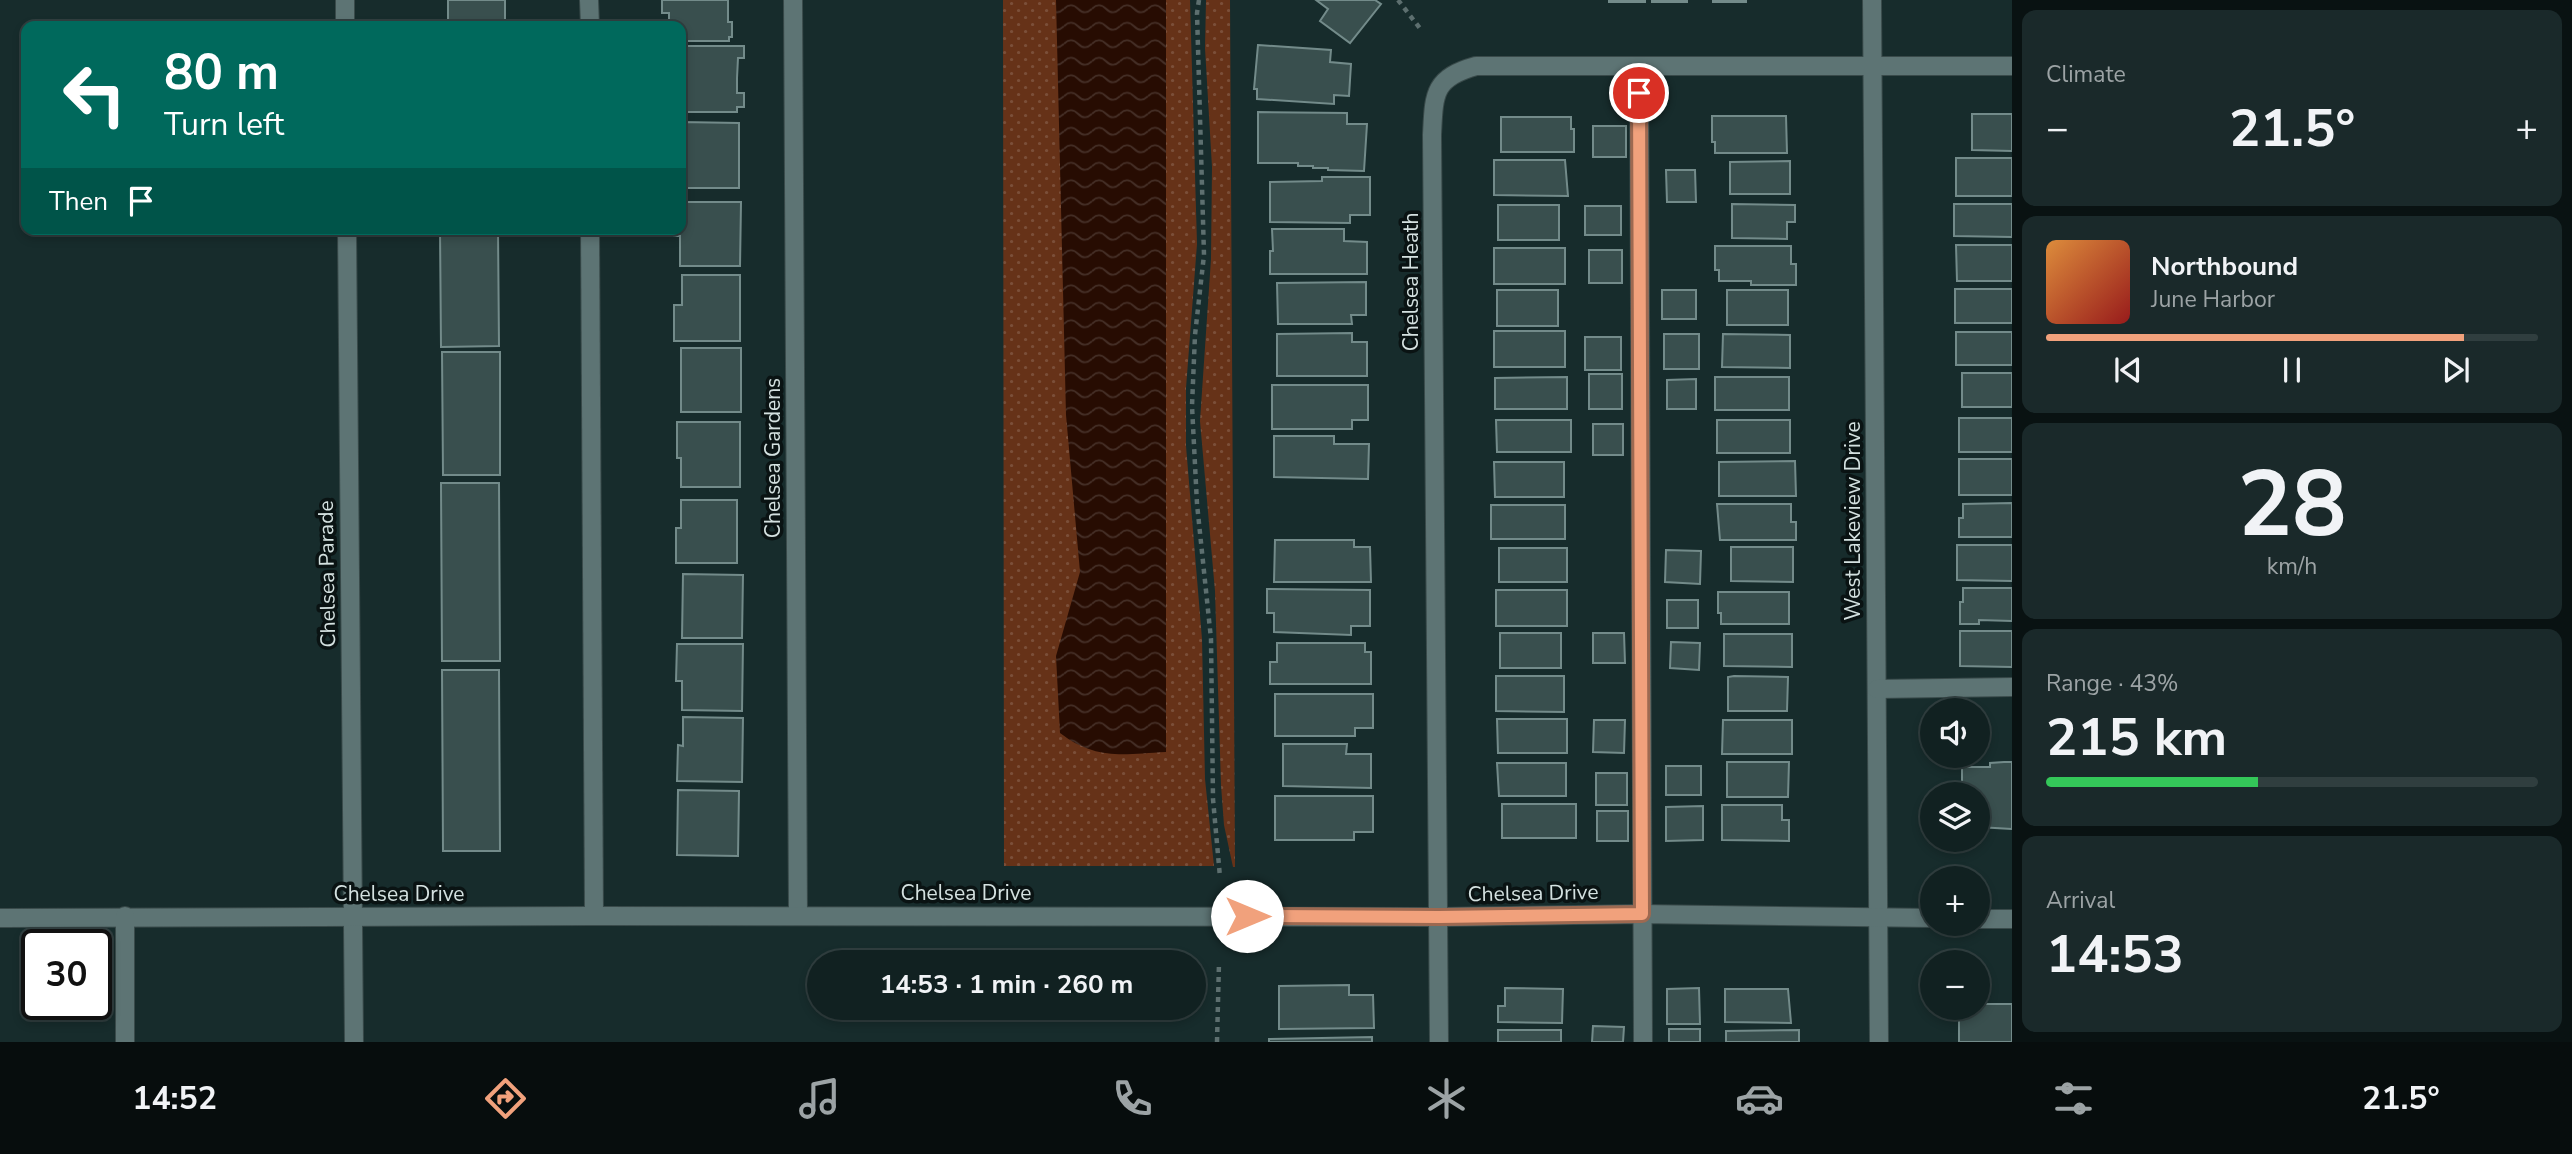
<!DOCTYPE html>
<html lang="en">
<head>
<meta charset="utf-8">
<style>
	:root { --surface:#112121; --page:#1a292a; --text:#f1f3f6; --muted:#9ca3a5; --line:#303e3f; --accent:#f1a17c }
	body { margin:0; font-family:"Nunito Sans",sans-serif; background:var(--page); color:var(--text); height:100vh; display:flex; flex-direction:column; font-size:26px; white-space:nowrap }
	* { box-sizing:border-box; margin:0 }
	p { font-size:23px; color:var(--muted) }
	.icon { flex:none; width:38px; height:38px; fill:none; stroke:currentColor; stroke-width:2; stroke-linecap:round; stroke-linejoin:round }
	.map { position:relative; flex:1; overflow:hidden }
	.sheet { display:flex; flex-direction:column; gap:10px; padding:10px; background:#091212; width:560px }
	.sheet>* { flex:none }
	.top-card { position:absolute; left:21px; top:21px; width:665px; height:214px; border-radius:14px; box-shadow:0 4px 10px #0003,0 0 0 2px var(--line); background:#00695c; color:#fff; overflow:hidden }
	.controls { position:absolute; left:1920px; top:698px; display:grid; gap:14px }
	.controls a { display:grid; place-items:center; width:70px; height:70px; border-radius:50%; background:var(--surface); box-shadow:0 4px 10px #0003,0 0 0 2px var(--line); font-size:35px }
	.speed { position:absolute; left:21px; top:929px; display:flex; gap:14px; font-size:35px; font-weight:700; text-align:center }
	.speed>* { display:grid; place-content:center; width:91px; height:91px; border-radius:50%; background:var(--surface); box-shadow:0 4px 10px #0003,0 0 0 2px var(--line); line-height:1 }
	.speed .limit { border:4px solid #111; border-radius:10px; background:#fff; color:#111 }
	.pin { position:absolute; display:grid; place-items:center; width:60px; height:60px; color:#fff; margin:-30px; border:4px solid #fff; border-radius:50%; box-shadow:0 2px 7px #0007 }
	.me { position:absolute; width:77px; margin:-38px; rotate:90deg; stroke-linejoin:round; filter:drop-shadow(0 0 5px #0008) }
	.turn { display:flex; align-items:center; gap:24px; height:147px; padding:0 28px; font-size:32px }
	.turn .icon { width:91px; height:91px; stroke-width:2.5 }
	.turn b { display:block; font-size:49px; line-height:60px }
	.then { display:flex; align-items:center; height:66px; padding:0 28px; background:#0003; gap:14px; font-size:26px }
	.big { font-size:52px; font-weight:700; line-height:1.1 }
	.sheet .widget { flex:1; display:flex; flex-direction:column; justify-content:center; gap:10px; min-width:0; padding:0 24px; border-radius:14px; background:var(--page) }
	.sheet .dial { align-items:center; gap:0 }
	.dial b { font-size:91px; line-height:1 }
	.song { display:flex; align-items:center; gap:21px }
	.cover { width:84px; height:84px; border-radius:10px; background:linear-gradient(135deg,hsl(30 70% 55%),hsl(0 70% 35%)) }
	.played { height:7px; border-radius:4px; background:linear-gradient(90deg,var(--accent) 85%,var(--line) 85%) }
	.keys { display:flex; justify-content:space-around; direction:ltr }
	.heat { display:flex; justify-content:space-between; align-items:center; font-size:38px; direction:ltr }
	.charge { height:10px; border-radius:5px; background:linear-gradient(90deg,#34c759 43%,var(--line) 0) }
	.trip { position:absolute; left:807px; top:950px; width:399px; height:70px; border-radius:35px; background:var(--surface); box-shadow:0 4px 10px #0003,0 0 0 2px var(--line); font-weight:700; line-height:70px; text-align:center }
	.tabs { display:flex; height:112px; justify-content:space-around; align-items:center; background:#070d0d; color:var(--muted) }
	.tabs .icon { width:49px; height:49px }
	.tabs .selected { color:var(--accent) }
	.tabs b { font-size:32px; color:var(--text) }
	main { display:flex; flex:1; min-height:0 }
	.map>svg:first-child { display:block }
	.grass { fill:url(#grass-dots) }
	.water { fill:url(#water-waves) }
	.building { fill:#394f4e; stroke:#738b8a; stroke-width:2 }
	.lines { fill:none; stroke-linecap:round; stroke-linejoin:round }
	.minor-casing { stroke:#394a4a; stroke-width:20 }
	.path { stroke:#5d6f6f; stroke-width:4.5; stroke-dasharray:5 5; stroke-linecap:butt }
	.minor { stroke:#5d7474; stroke-width:18 }
	.route-casing { stroke:#9d6951; stroke-width:18 }
	.route { stroke:#f1a17c; stroke-width:12 }
	.labels { text-anchor:middle; dominant-baseline:central; stroke-width:7; stroke-linejoin:round; paint-order:stroke }
	.street-label { font-size:21px; fill:#d4e1e0; stroke:#0a1313 }
</style>
</head>
<body>
<main>
<div class="map">
<svg width="2012" height="1042" viewBox="0 0 2012 1042">
	<defs>
		<pattern id="grass-dots" width="8" height="8" patternUnits="userSpaceOnUse" patternTransform="scale(1.75)"><rect width="8" height="8" fill="#663218"/><path d="M2 2h.1M6 6h.1" fill="none" stroke="#7b4f39" stroke-width="1.8" stroke-linecap="round"/></pattern>
		<pattern id="water-waves" width="16" height="10" patternUnits="userSpaceOnUse" patternTransform="scale(1.75)"><rect width="16" height="10" fill="#270c02"/><path d="M0 5q4-4 8 0t8 0" fill="none" stroke="#452f27"/></pattern>
	</defs>
	<rect width="100%" height="100%" fill="#172c2c"/>
	<g class="grass">
		<polygon points="1003,0 1190,0 1197,244 1186,388 1186,446 1202,639 1205,779 1214,866 1004,866"/>
		<polygon points="1206,0 1230,0 1235,867 1233,867 1224,825 1221,785 1215,591 1200,421 1211,259 1212,167 1205,48"/>
	</g>
	<path class="water" d="M1056,0H1166V752C1123,754 1097,761 1060,733L1056,656L1080,572L1066,415Z"/>
	<g class="building">
		<rect x="448" y="0" width="57" height="26"/>
		<polygon points="662,0 728,0 728,22 732,22 732,37 729,37 729,41 681,41 681,26 669,26 669,13 662,13"/>
		<polygon points="1316,0 1375,0 1381,4 1350,43 1320,21 1328,9"/>
		<rect x="1609" y="0" width="36" height="2"/>
		<rect x="1652" y="0" width="35" height="2"/>
		<rect x="1713" y="0" width="33" height="2"/>
		<polygon points="1258,45 1331,50 1330,62 1351,64 1349,96 1334,95 1334,104 1257,99 1257,89 1254,89"/>
		<polygon points="681,46 744,46 744,58 738,58 737,78 737,93 744,93 744,107 737,107 737,112 681,112"/>
		<polygon points="1258,112 1347,113 1347,124 1367,124 1364,171 1328,170 1328,168 1313,168 1313,166 1298,166 1298,163 1258,163"/>
		<polygon points="1972,114 2012,114 2012,151 1972,150"/>
		<polygon points="1712,116 1786,116 1787,153 1715,153 1715,142 1712,142"/>
		<polygon points="1501,117 1571,117 1571,129 1574,129 1574,152 1501,152"/>
		<polygon points="681,122 739,123 739,188 681,188"/>
		<rect x="1593" y="126" width="33" height="31"/>
		<rect x="1956" y="158" width="56" height="38"/>
		<polygon points="1494,160 1565,160 1568,196 1494,195"/>
		<polygon points="1790,161 1790,194 1730,194 1730,162"/>
		<polygon points="1666,170 1695,170 1696,202 1667,202"/>
		<polygon points="1322,177 1370,177 1370,215 1350,215 1350,223 1270,222 1270,182 1322,181"/>
		<polygon points="681,202 741,202 740,266 680,266 680,236 674,236 674,229 681,229"/>
		<polygon points="1732,204 1795,205 1795,222 1787,222 1787,239 1732,238"/>
		<polygon points="1954,204 2012,204 2012,237 1954,236"/>
		<rect x="1498" y="205" width="61" height="35"/>
		<rect x="1585" y="206" width="36" height="29"/>
		<polygon points="440,229 498,229 499,346 441,347"/>
		<polygon points="1272,229 1344,229 1344,241 1367,242 1367,274 1270,274 1270,251 1273,251"/>
		<polygon points="1956,245 2012,245 2012,281 1957,281"/>
		<polygon points="1715,246 1791,246 1791,264 1796,264 1796,285 1751,285 1751,281 1719,281 1719,270 1715,270"/>
		<rect x="1494" y="248" width="71" height="36"/>
		<rect x="1589" y="250" width="33" height="33"/>
		<polygon points="682,275 740,275 740,341 674,341 674,305 682,305"/>
		<polygon points="1366,282 1366,315 1351,315 1352,324 1278,324 1277,283"/>
		<rect x="1955" y="289" width="57" height="34"/>
		<rect x="1497" y="290" width="61" height="36"/>
		<rect x="1662" y="290" width="34" height="29"/>
		<rect x="1727" y="290" width="61" height="35"/>
		<rect x="1494" y="331" width="71" height="36"/>
		<rect x="1956" y="332" width="56" height="33"/>
		<polygon points="1352,333 1352,342 1367,342 1367,376 1277,376 1277,334"/>
		<rect x="1664" y="334" width="35" height="35"/>
		<polygon points="1723,334 1790,335 1790,368 1722,367"/>
		<rect x="1585" y="337" width="36" height="33"/>
		<rect x="681" y="348" width="60" height="64"/>
		<polygon points="442,352 500,352 500,475 443,475"/>
		<rect x="1962" y="373" width="50" height="34"/>
		<rect x="1589" y="374" width="33" height="35"/>
		<polygon points="1567,377 1567,409 1495,409 1495,378"/>
		<rect x="1715" y="377" width="74" height="33"/>
		<polygon points="1696,379 1696,409 1667,409 1667,380"/>
		<polygon points="1272,385 1368,385 1368,420 1352,420 1352,429 1272,429"/>
		<rect x="1959" y="418" width="53" height="34"/>
		<polygon points="1496,420 1571,420 1571,452 1497,452"/>
		<rect x="1717" y="420" width="73" height="33"/>
		<polygon points="677,422 740,422 740,487 681,487 681,458 677,458"/>
		<rect x="1593" y="424" width="30" height="31"/>
		<polygon points="1274,436 1334,436 1334,444 1369,444 1368,479 1274,477"/>
		<rect x="1959" y="459" width="53" height="36"/>
		<polygon points="1795,461 1796,496 1719,496 1719,462"/>
		<polygon points="1494,462 1564,462 1564,497 1495,497"/>
		<polygon points="441,483 499,483 500,661 442,661"/>
		<polygon points="681,500 737,500 737,563 676,563 676,528 681,528"/>
		<polygon points="2012,503 2012,537 1959,537 1959,518 1963,518 1963,504"/>
		<polygon points="1717,504 1791,504 1791,522 1796,522 1796,540 1720,540"/>
		<rect x="1491" y="505" width="74" height="34"/>
		<polygon points="1275,540 1354,540 1354,547 1370,547 1371,582 1274,582"/>
		<polygon points="1957,545 2012,545 2012,581 1957,580"/>
		<polygon points="1731,547 1793,547 1793,582 1731,581"/>
		<rect x="1499" y="548" width="68" height="34"/>
		<polygon points="1666,550 1701,551 1700,584 1665,582"/>
		<polygon points="683,574 743,575 742,638 682,638"/>
		<polygon points="1963,588 2012,588 2012,621 1979,620 1979,624 1960,624 1960,602 1963,602"/>
		<polygon points="1267,589 1370,590 1370,626 1351,626 1351,635 1274,632 1274,613 1267,613"/>
		<rect x="1496" y="590" width="71" height="36"/>
		<polygon points="1718,592 1789,592 1789,624 1721,624 1721,613 1718,613"/>
		<rect x="1667" y="600" width="31" height="28"/>
		<polygon points="1960,631 2012,631 2012,667 1960,666"/>
		<rect x="1500" y="633" width="61" height="35"/>
		<polygon points="1593,633 1624,633 1625,663 1593,663"/>
		<polygon points="1724,634 1792,634 1792,667 1724,666"/>
		<polygon points="1671,642 1700,643 1699,670 1670,668"/>
		<polygon points="1277,643 1365,643 1365,652 1371,652 1371,684 1270,684 1270,662 1277,662"/>
		<polygon points="677,644 743,644 742,711 682,710 682,681 676,681"/>
		<polygon points="442,670 499,670 500,851 443,851"/>
		<polygon points="1496,676 1564,676 1564,712 1496,711"/>
		<polygon points="1734,676 1788,677 1787,711 1728,711 1728,677"/>
		<polygon points="1275,694 1373,694 1373,728 1355,728 1355,736 1275,736"/>
		<polygon points="683,717 743,718 742,782 677,781 678,745 683,746"/>
		<polygon points="1497,719 1567,719 1567,753 1498,753"/>
		<polygon points="1594,720 1625,720 1624,753 1593,752"/>
		<polygon points="1723,720 1792,720 1792,754 1722,754"/>
		<polygon points="1283,744 1347,744 1346,754 1371,754 1371,788 1283,786"/>
		<polygon points="1727,762 1789,762 1788,797 1727,797"/>
		<polygon points="2004,762 2012,762 2012,829 1978,827 1978,794 1962,794 1962,767 1990,767 1990,763"/>
		<polygon points="1497,763 1566,763 1566,796 1499,796"/>
		<rect x="1666" y="766" width="35" height="29"/>
		<rect x="1596" y="773" width="31" height="32"/>
		<polygon points="678,790 739,791 738,856 677,855"/>
		<polygon points="1275,796 1373,796 1373,832 1354,832 1354,840 1275,840"/>
		<rect x="1502" y="804" width="74" height="34"/>
		<polygon points="1722,805 1782,805 1782,820 1789,820 1789,841 1722,840"/>
		<polygon points="1703,806 1703,840 1666,841 1666,807"/>
		<rect x="1597" y="811" width="31" height="30"/>
		<polygon points="1349,985 1349,995 1373,995 1374,1028 1279,1029 1279,986"/>
		<polygon points="1505,988 1563,989 1562,1023 1498,1022 1498,1006 1505,1006"/>
		<polygon points="1699,988 1700,1024 1667,1024 1667,989"/>
		<polygon points="1725,989 1788,989 1791,1023 1725,1022"/>
		<polygon points="1978,1004 2012,1004 2012,1042 1959,1042 1959,1008 1978,1008"/>
		<polygon points="1593,1026 1624,1027 1623,1042 1592,1042"/>
		<rect x="1669" y="1029" width="31" height="13"/>
		<rect x="1498" y="1030" width="63" height="12"/>
		<polygon points="1799,1030 1799,1042 1726,1042 1726,1031"/>
		<polygon points="1372,1037 1372,1042 1269,1042 1269,1039"/>
	</g>
	<g class="lines">
		<g class="minor-casing">
			<g id="minor">
				<polyline points="345,0 345,26"/>
				<polyline points="589,0 590,26"/>
				<polyline points="793,0 798,916"/>
				<polyline points="1872,0 1879,1042"/>
				<polyline points="1639,66 1643,1042"/>
				<polyline points="347,229 354,1042"/>
				<polyline points="590,229 594,916"/>
				<polyline points="1877,689 2012,687"/>
				<polyline points="0,918 594,916 1439,917 1641,914 1932,918"/>
				<polyline points="1978,919 2012,919"/>
				<polyline points="125,1042 125,916"/>
				<path d="M1439,1042L1432,135C1434,94 1433,78 1476,66H2012"/>
			</g>
		</g>
		<g class="path">
			<polyline points="1199,0 1197,13 1204,255 1195,335 1192,406 1197,504 1211,639 1213,799 1220,877"/>
			<polyline points="1398,0 1422,31"/>
			<polyline points="1217,1042 1219,962"/>
		</g>
		<use href="#minor" class="minor"/>
	</g>
	<g class="lines">
		<g class="route-casing">
			<polyline id="route" points="1247,916 1439,917 1642,914 1639,93"/>
		</g>
		<use href="#route" class="route"/>
	</g>
	<g class="labels">
		<g class="street-label">
			<text transform="translate(1411 282) rotate(-90)">Chelsea Heath</text>
			<text transform="translate(773 458) rotate(-90)">Chelsea Gardens</text>
			<text transform="translate(1853 521) rotate(-90)">West Lakeview Drive</text>
			<text transform="translate(327 574) rotate(-91)">Chelsea Parade</text>
			<text x="966" y="893">Chelsea Drive</text>
			<text transform="translate(1533 893) rotate(-1)">Chelsea Drive</text>
			<text x="399" y="894">Chelsea Drive</text>
		</g>
	</g>
</svg>
<div class="controls">
<a><svg class="icon" aria-label="sound" viewBox="0 0 24 24"><path d="M4 9h4l5-4v14l-5-4H4zM17 9q2 3 0 6"/></svg></a>
<a><svg class="icon" aria-label="layers" viewBox="0 0 24 24"><path d="M12 4l9 5-9 5-9-5zM3 14l9 5 9-5"/></svg></a>
<a>+</a>
<a>−</a>
</div>
<div class="speed"><div class="limit">30</div></div>
<div class="pin" style="left:1639px;top:93px;background:#d93025"><svg class="icon" aria-label="arrive" viewBox="0 0 24 24"><path d="M6 21V4h12l-3 4 3 4H6"/></svg></div>
<svg class="me" style="left:1247px;top:916px" viewBox="-20 -20 40 40"><circle r="19" fill="#fff"/><path d="M0-13L10 11 0 6-10 11z" fill="#f1a17c"/></svg>
<div class="trip">14:53 · 1 min · 260 m</div>
<div class="top-card">
<div class="turn"><svg class="icon" aria-label="left" viewBox="0 0 24 24"><path d="M17 20v-9H6M10 6l-5 5 5 5"/></svg><div><b>80 m</b>Turn left</div></div>
<div class="then">Then<svg class="icon" aria-label="arrive" viewBox="0 0 24 24"><path d="M6 21V4h12l-3 4 3 4H6"/></svg></div>
</div>
</div>
<section class="sheet">
<div class="widget"><p>Climate</p>
<div class="heat"><a>−</a><b class="big">21.5°</b><a>+</a></div>
</div>
<div class="widget">
<div class="song"><i class="cover"></i><div><b>Northbound</b><p>June Harbor</p></div></div>
<div class="played"></div>
<div class="keys"><svg class="icon" aria-label="previous" viewBox="0 0 24 24"><path d="M18 5L8 12l10 7zM5 5v14"/></svg><svg class="icon" aria-label="pause" viewBox="0 0 24 24"><path d="M8 5v14M16 5v14"/></svg><svg class="icon" aria-label="next" viewBox="0 0 24 24"><path d="M6 5l10 7-10 7zM19 5v14"/></svg></div>
</div>
<div class="widget dial"><b>28</b><p>km/h</p></div>
<div class="widget"><p>Range · 43%</p><b class="big">215 km</b><div class="charge"></div></div>
<div class="widget"><p>Arrival</p><b class="big">14:53</b></div>
</section>
</main>
<nav class="tabs">
<b>14:52</b>
<svg class="icon selected" aria-label="directions" viewBox="0 0 24 24"><path d="M12 3l9 9-9 9-9-9zM9 14v-3h6M13 9l2 2-2 2"/></svg>
<svg class="icon" aria-label="music" viewBox="0 0 24 24"><path d="M9 18V5l10-2v13"/><circle cx="6" cy="18" r="3"/><circle cx="16" cy="16" r="3"/></svg>
<svg class="icon" aria-label="phone" viewBox="0 0 24 24"><path d="M5 4h4l2 5-3 2q2 4 5 5l2-3 5 2v4C11 20 4 13 5 4z"/></svg>
<svg class="icon" aria-label="climate" viewBox="0 0 24 24"><path d="M12 3v18M4 7l16 10M4 17L20 7"/></svg>
<svg class="icon" aria-label="car" viewBox="0 0 24 24"><path d="M5 17H2v-5l4-1 3-4h7l3 4 3 1v5h-3M9 17h6M6 11h13"/><circle cx="7" cy="17" r="2"/><circle cx="17" cy="17" r="2"/></svg>
<svg class="icon" aria-label="filters" viewBox="0 0 24 24"><path d="M4 7h16M4 17h16"/><circle cx="9" cy="7" r="2"/><circle cx="15" cy="17" r="2"/></svg>
<b>21.5°</b>
</nav>
</body>
</html>
